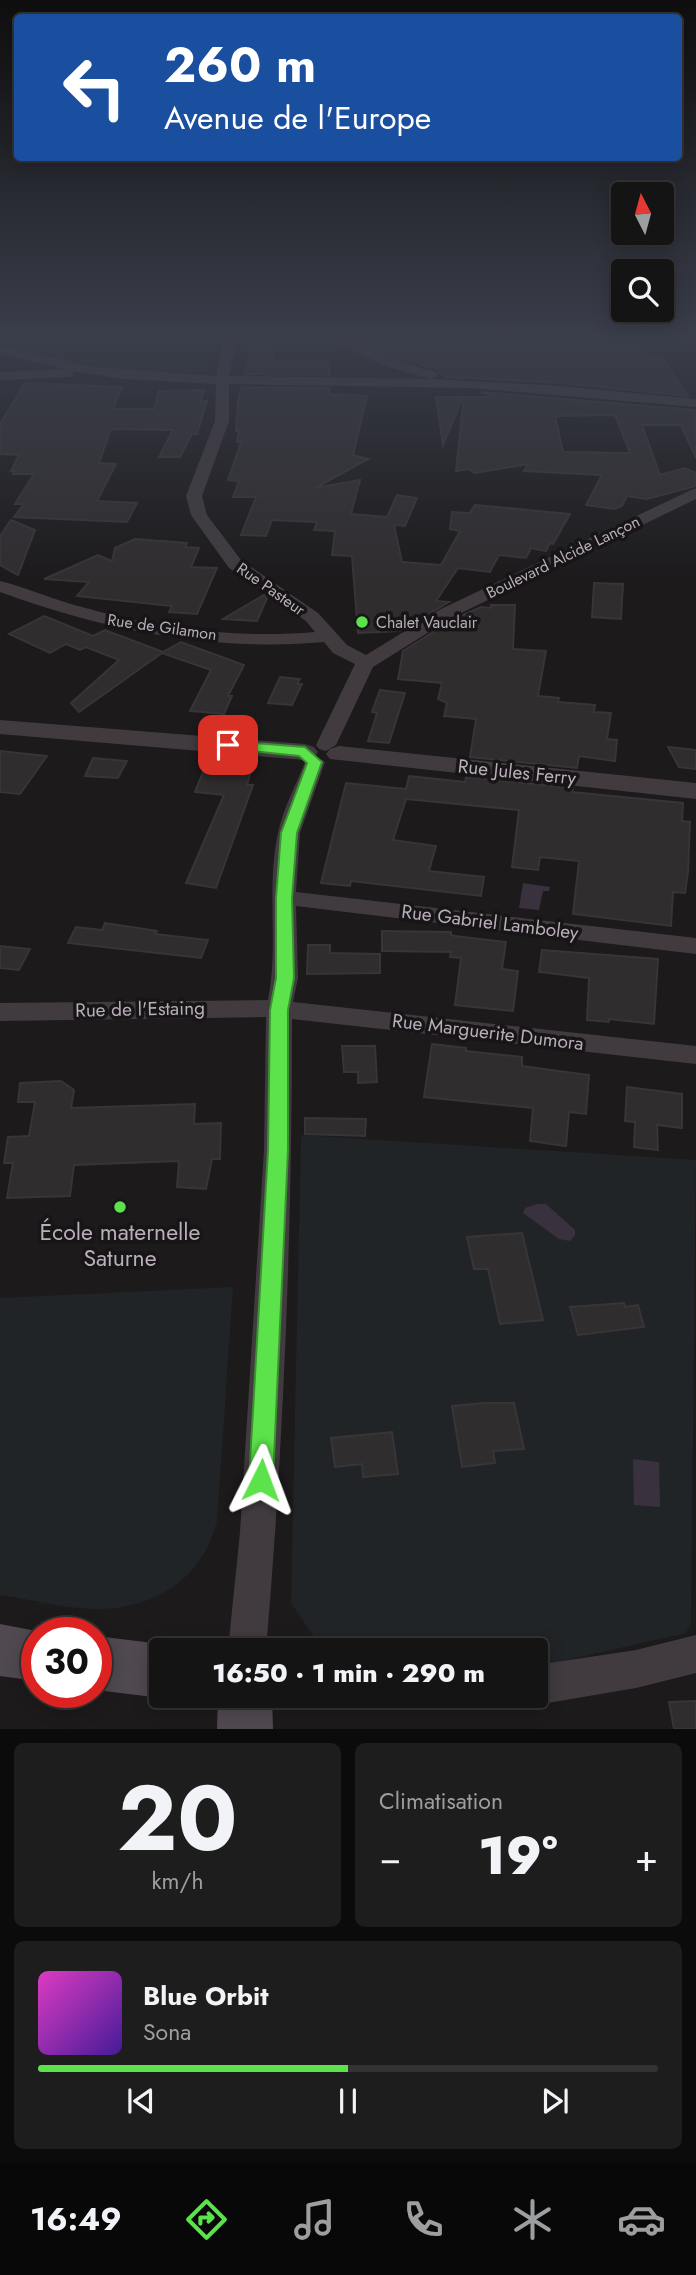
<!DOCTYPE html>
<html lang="fr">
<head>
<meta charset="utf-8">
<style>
	:root { --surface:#151414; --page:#1e1d1d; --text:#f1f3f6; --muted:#9d9ea0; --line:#343334; --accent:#5ce24b }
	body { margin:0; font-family:Jost,sans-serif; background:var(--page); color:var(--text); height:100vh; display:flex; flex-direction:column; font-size:26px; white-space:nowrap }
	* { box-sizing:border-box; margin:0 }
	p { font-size:23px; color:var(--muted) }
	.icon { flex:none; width:38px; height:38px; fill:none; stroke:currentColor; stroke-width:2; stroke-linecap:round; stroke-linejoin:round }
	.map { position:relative; height:1729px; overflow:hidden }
	.side { display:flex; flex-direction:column; gap:14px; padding:14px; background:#0c0b0b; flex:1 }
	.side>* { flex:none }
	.top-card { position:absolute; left:14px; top:14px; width:668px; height:147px; border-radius:7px; box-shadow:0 4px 18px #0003,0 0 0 2px var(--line); background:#1a4fa0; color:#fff; overflow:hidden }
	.needle { width:46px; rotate:354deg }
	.fabs { position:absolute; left:611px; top:182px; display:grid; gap:14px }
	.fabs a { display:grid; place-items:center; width:63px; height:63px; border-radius:7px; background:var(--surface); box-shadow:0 4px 18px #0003,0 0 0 2px var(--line); font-size:35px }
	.speed { position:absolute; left:21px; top:1617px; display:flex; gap:14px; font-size:35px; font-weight:700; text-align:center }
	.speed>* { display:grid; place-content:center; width:91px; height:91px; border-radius:50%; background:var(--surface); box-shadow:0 4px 18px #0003,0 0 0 2px var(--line); line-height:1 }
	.speed .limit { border:10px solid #d22; background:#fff; color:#111 }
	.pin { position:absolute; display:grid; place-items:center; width:60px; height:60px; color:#fff; margin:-30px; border-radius:14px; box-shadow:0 4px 10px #0006 }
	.me { position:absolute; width:77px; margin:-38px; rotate:3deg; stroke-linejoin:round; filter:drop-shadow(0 0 5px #0008) }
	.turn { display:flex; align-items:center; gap:24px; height:147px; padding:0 35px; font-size:32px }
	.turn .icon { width:91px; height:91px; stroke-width:2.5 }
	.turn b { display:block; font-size:49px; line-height:60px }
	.big { font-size:52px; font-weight:800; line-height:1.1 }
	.side .widget { flex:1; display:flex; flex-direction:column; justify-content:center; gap:10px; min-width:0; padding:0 24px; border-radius:10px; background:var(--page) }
	.side .dial { align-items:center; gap:0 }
	.dial b { font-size:91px; line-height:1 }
	.song { display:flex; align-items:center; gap:21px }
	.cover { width:84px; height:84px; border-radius:10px; background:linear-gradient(135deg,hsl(310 70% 55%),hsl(260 70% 35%)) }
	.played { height:7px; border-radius:4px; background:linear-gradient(90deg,var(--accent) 50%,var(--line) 50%) }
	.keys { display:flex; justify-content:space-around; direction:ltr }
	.heat { display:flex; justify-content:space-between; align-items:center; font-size:38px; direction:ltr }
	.side .tiles { flex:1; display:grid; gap:14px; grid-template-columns:1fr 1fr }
	.widget:last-child { grid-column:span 2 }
	.trip { position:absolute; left:149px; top:1638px; width:399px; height:70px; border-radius:7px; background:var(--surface); box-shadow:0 4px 18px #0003,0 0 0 2px var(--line); font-weight:800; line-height:70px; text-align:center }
	.menu { display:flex; height:112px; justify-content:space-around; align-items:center; background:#080808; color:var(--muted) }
	.menu .icon { width:49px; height:49px }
	.menu .current { color:var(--accent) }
	.menu b { font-size:32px; color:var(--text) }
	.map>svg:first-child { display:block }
	.green { fill:#202427 }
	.water { fill:#3a313f }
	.building { fill:#302d2f; stroke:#383437; stroke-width:2; fill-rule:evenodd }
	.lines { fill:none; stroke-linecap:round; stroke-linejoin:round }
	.minor { fill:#413b40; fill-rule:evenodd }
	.tertiary { fill:#413b40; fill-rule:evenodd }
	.secondary { fill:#504950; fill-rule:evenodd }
	.route { fill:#5ce24b; stroke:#3c9331; stroke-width:2 }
	.poi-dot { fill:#5ce24b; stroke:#171516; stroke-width:2.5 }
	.labels { text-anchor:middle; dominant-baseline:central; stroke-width:7; stroke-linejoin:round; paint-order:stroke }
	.far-street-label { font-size:16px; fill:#b9aeba; stroke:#171516 }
	.far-poi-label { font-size:16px; fill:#b9aeba; stroke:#171516; text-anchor:start }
	.street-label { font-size:19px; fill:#b9aeba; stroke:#171516 }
	.near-poi-label { font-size:23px; fill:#b9aeba; stroke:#171516 }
</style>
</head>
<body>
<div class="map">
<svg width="696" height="1729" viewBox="0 0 696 1729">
	<rect width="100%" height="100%" fill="#1c1a1b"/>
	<g class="green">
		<path d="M5,337H217L214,368C154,385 64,361 4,346Z"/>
		<polygon points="301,1135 696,1160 691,1624 686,1633 549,1664 536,1664 536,1650 323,1650 291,1603"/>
		<path d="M233,1287L217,1521C203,1579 154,1609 97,1609C65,1609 31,1599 0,1595V1298Z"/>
	</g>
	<g class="water">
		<polygon points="523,883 550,887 549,891 543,891 539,910 519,908"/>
		<polygon points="537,1204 546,1204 575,1230 575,1235 570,1241 559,1239 523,1213 525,1208"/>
		<polygon points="633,1459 659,1462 660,1507 634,1505"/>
	</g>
	<g class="building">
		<polygon points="247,337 271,337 274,362 329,361 329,375 245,374 249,354"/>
		<polygon points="349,337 420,337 420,347 513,338 536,339 540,345 576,337 591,337 608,344 638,344 648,357 662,357 688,396 561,383 445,377 437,369 397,358"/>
		<polygon points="25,383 122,387 113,409 154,409 159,391 204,390 201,401 207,401 197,434 192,434 180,457 159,457 173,430 111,429 99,463 116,464 97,501 137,503 127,522 14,517 24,504 15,504 34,474 13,474 15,471 11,471 19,455 0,454 0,424"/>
		<polygon points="242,387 329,388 329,394 367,396 353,455 368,459 315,488 360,480 351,514 387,517 397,495 417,498 405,526 394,525 402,562 441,565 460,531 450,529 452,512 469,513 475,505 570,514 553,544 550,543 546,551 531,548 526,558 499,555 490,572 458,568 436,601 449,602 400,631 358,633 352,556 332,555 335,531 314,530 317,522 272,520 266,536 241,535 256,497 233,497 239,481 228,480 241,442 237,442 239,431 236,431 238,400"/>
		<path d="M481,392L696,410V458L681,425H642L660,475L685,468L696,473V486L647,499L627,496L622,506L614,509L586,505L602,475L524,471L528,464L475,473L469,469L456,471L464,397H497ZM615,415L630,453L563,452L555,416Z"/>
		<polygon points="436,397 463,397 443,445"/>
		<polygon points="11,520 35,530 18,575 0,565 0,536"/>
		<polygon points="135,539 187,543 185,547 199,548 191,567 217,568 197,614 169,612 172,606 77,596 89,582 44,579 98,555 112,561 115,548"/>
		<polygon points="594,583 623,584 621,619 592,617"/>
		<polygon points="264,595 267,598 257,621 223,619"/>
		<polygon points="491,605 515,605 513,649 546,651 538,696 559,698 558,702 595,705 594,712 611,713 607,739 617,740 615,761 579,756 577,768 470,757 476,719 444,716 447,703 438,699 442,683 398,679 403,651 454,619 481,607 491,608"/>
		<polygon points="44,616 93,636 105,630 163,652 181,642 244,665 228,696 232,696 224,714 190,711 211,670 162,653 79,712 71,703 119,660 86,647 80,650 66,644 50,653 9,634"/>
		<polygon points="280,677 300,679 297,684 302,684 292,705 268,703"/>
		<polygon points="380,690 405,693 389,743 368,741 377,713 372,712"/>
		<polygon points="668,747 696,750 696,769 679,767"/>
		<polygon points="0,751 47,756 20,794 0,792"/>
		<polygon points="93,758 127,761 118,778 85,776"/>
		<polygon points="205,767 251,771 247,785 253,785 216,888 186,883 224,795 195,792"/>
		<polygon points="409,776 465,782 466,777 573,788 572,792 683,803 682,821 690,822 688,872 685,893 673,892 671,926 573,914 579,861 540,857 538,870 512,867 519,810 406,799 393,840 436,846 429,871 484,877 481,896 351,881 350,886 321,883 346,783 406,789"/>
		<polygon points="105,923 157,931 155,934 208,940 201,958 68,943 76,927 102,930"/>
		<polygon points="382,931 451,932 451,935 455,936 506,942 502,969 518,971 513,1011 455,1005 461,958 450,957 451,952 382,951"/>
		<polygon points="308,945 330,945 330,953 380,954 380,973 307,974"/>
		<polygon points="0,946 30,949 19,970 0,968"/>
		<polygon points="542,950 658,959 654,1024 609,1019 609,1022 587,1020 589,978 539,972"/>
		<polygon points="432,1044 466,1048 466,1051 522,1057 522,1066 589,1075 586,1114 569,1112 566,1146 530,1141 533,1108 424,1097"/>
		<polygon points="342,1046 375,1046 377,1082 358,1083 358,1072 344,1072"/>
		<polygon points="61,1081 74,1090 71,1108 195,1104 194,1124 221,1123 220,1159 212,1159 206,1189 177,1187 179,1161 74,1165 70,1196 7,1198 13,1163 4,1163 8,1137 29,1136 35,1102 18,1102 20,1083"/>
		<polygon points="627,1087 682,1094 682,1128 657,1125 658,1150 634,1147 635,1122 625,1121"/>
		<polygon points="305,1118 366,1119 365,1136 305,1134"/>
		<polygon points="522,1233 543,1320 500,1324 488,1269 474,1269 467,1237"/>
		<polygon points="624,1303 625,1307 638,1305 644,1327 578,1335 570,1307"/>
		<polygon points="484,1403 514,1403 524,1449 493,1451 495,1463 462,1467 452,1406"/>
		<polygon points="392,1432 398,1474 363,1477 362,1464 335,1467 331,1438"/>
		<polygon points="696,1701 696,1729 674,1729 669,1702"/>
	</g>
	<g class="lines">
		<g class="minor">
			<path d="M225,337H237L229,376L430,379L386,366L325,337H342L396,360L436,372L438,375L432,379L561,386L696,399V407L471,388L229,384V421L202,496L207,515L241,560L318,613L347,645L366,655L441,609L691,490L696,488V499L453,617L373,667L336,745L326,751L319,749L316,745L355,664L333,653L324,642C214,652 103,630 0,592V581C28,588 54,600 82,607C157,628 237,639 315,632L306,621L229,568L191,515L186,496L215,421L216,384L123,379L73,371V376L68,377L0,380V372L64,369L0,354V346L93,367L216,376Z"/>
			<path d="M315,756L325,762L300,833L296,892L696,938V954L296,906L298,978L293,1002L696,1046V1064L292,1019C292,1229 284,1440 266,1650H228L240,1532L264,1150L266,1017L0,1021V1003L268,1000C279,946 266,888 278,833C283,809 296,785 305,762Z"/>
			<polygon points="696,1635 696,1673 636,1688 536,1705 521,1696 536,1696 536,1665 636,1650"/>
		</g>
		<g class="tertiary">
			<polygon points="0,720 305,744 314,747 318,752 314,757 305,760 0,734"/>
			<polygon points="339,746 696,783 696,799 330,759 326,754 330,749"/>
		</g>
		<g class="secondary">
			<polygon points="0,1624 47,1633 37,1633 37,1681 0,1676"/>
			<polygon points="96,1636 161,1644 176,1650 161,1650 161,1696 166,1696 161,1698 96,1690"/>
			<polygon points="218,1696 272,1696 273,1729 217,1729"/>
		</g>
	</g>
	<linearGradient id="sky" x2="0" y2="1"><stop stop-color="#0f0e0f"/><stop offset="0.58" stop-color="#3a3e4a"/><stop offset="1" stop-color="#3a3e4a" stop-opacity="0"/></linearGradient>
	<rect width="696" height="579" fill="url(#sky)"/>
	<polygon class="route" points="228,741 305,747 322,762 297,833 292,898 294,978 288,1010 288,1150 273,1480 269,1487 261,1491 252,1487 249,1480 268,1150 270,1010 276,978 276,898 281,833 307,763 299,756 223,748 223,742"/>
	<g class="poi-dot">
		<circle cx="362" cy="622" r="7"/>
		<circle cx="120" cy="1207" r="7"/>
	</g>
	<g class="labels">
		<g class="far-street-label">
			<text transform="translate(563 557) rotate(-26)">Boulevard Alcide Lançon</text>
			<text transform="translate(271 589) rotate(35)">Rue Pasteur</text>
			<text transform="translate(162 627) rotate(8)">Rue de Gilamon</text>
		</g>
		<g class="far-poi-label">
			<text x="376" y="622">Chalet Vauclair</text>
		</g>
		<g class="street-label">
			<text transform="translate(517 772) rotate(6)">Rue Jules Ferry</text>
			<text transform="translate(490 922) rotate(7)">Rue Gabriel Lamboley</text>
			<text transform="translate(140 1009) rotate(-1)">Rue de l'Estaing</text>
			<text transform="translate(488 1032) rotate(7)">Rue Marguerite Dumora</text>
		</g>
		<g class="near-poi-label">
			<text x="120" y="1232">École maternelle<tspan x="120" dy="26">Saturne</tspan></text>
		</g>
	</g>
</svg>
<div class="fabs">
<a><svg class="needle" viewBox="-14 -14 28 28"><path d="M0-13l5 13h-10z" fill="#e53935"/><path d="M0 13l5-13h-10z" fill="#9d9ea0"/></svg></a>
<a><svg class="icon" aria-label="search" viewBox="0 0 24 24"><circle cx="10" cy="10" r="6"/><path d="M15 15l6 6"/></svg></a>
</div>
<div class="speed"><div class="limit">30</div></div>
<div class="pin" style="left:228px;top:745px;background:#d93025"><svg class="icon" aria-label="arrive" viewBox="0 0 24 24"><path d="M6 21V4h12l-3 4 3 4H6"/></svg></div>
<svg class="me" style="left:261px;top:1480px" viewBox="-20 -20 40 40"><path d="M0-17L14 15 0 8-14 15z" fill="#5ce24b" stroke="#fff" stroke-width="4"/></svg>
<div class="trip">16:50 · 1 min · 290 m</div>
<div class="top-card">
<div class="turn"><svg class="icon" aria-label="left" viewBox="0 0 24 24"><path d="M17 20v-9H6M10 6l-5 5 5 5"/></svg><div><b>260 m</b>Avenue de l'Europe</div></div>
</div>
</div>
<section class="side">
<div class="tiles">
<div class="widget dial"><b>20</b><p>km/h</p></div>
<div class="widget"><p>Climatisation</p>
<div class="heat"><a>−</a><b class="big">19°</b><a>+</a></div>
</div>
<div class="widget">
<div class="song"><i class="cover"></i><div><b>Blue Orbit</b><p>Sona</p></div></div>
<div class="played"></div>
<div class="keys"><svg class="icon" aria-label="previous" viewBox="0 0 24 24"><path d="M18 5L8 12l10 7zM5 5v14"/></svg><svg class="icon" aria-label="pause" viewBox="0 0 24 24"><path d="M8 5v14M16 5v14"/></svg><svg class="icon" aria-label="next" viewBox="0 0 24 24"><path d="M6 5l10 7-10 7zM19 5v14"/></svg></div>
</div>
</div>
</section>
<nav class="menu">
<b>16:49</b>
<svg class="icon current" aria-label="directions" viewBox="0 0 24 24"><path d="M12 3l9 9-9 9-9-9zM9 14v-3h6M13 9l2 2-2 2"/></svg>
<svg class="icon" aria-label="music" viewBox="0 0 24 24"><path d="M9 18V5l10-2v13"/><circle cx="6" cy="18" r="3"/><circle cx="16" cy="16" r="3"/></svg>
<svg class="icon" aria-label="phone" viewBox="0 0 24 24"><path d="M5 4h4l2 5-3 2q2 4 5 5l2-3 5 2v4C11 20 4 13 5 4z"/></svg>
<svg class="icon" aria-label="climate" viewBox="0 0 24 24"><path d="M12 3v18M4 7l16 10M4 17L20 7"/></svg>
<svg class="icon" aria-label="car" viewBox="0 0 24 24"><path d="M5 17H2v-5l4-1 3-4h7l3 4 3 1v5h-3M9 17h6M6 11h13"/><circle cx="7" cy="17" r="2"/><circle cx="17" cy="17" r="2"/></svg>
</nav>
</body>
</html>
